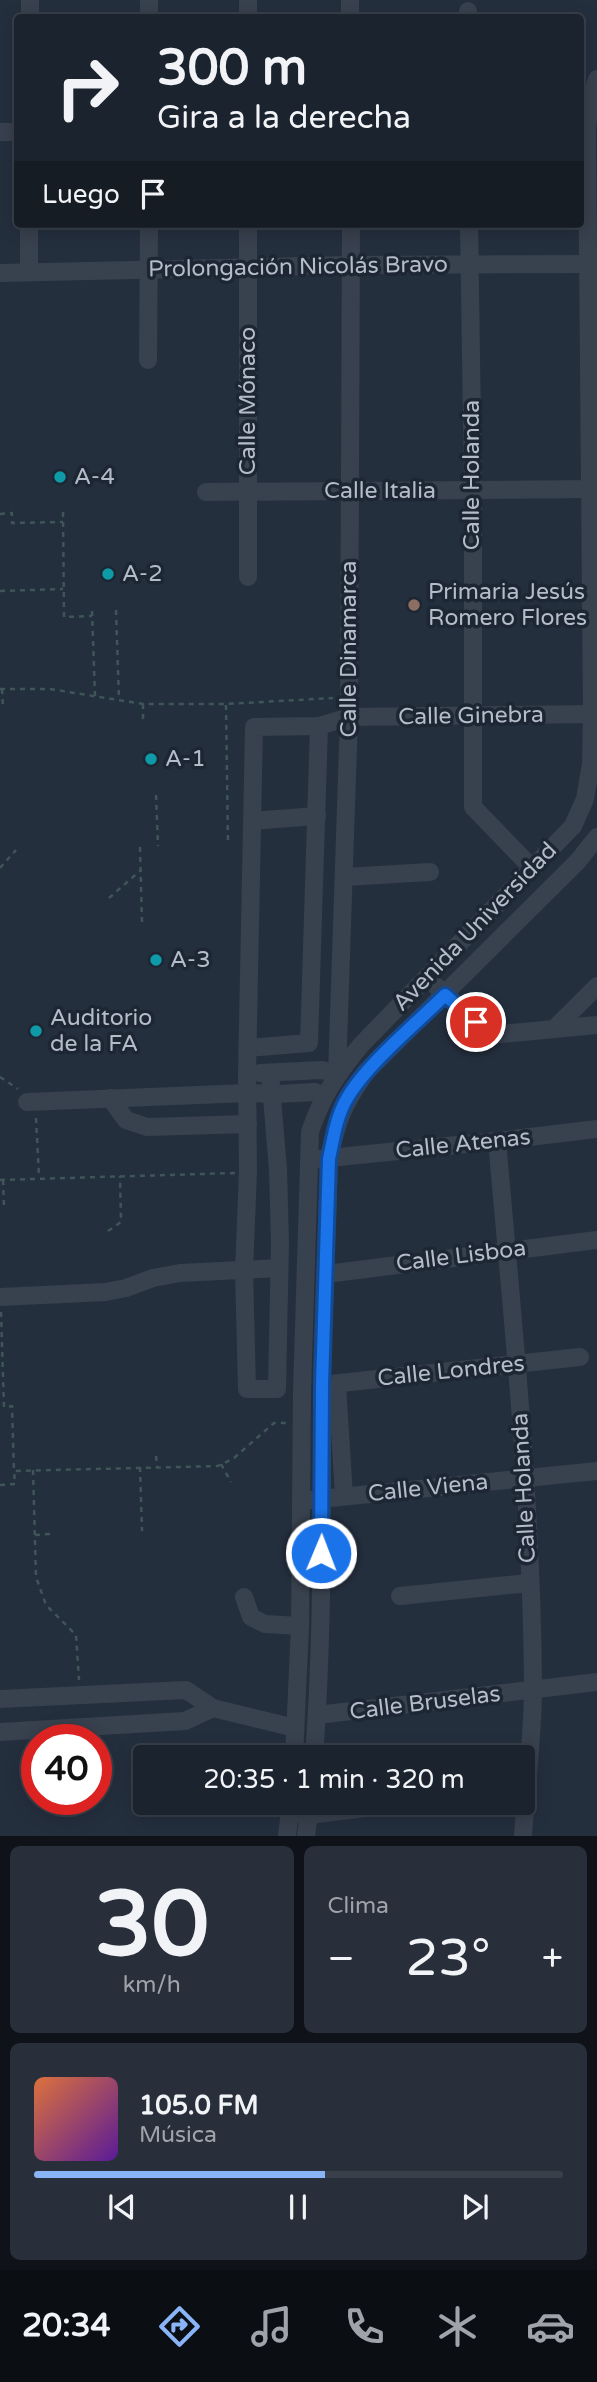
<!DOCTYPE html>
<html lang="es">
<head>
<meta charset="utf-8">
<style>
	:root { --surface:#1b232e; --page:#282f3a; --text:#f1f3f6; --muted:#a0a4aa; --line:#39404a; --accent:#8ab4f8 }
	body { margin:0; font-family:"Varela Round",sans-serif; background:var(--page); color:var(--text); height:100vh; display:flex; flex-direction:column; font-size:26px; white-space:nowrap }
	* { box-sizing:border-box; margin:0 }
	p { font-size:23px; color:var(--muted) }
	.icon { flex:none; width:38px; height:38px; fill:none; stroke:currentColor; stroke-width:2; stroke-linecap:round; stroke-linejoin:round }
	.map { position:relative; height:1836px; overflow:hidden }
	.drawer { display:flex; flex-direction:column; gap:10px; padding:10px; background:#0f1319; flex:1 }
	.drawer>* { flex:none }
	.guide { position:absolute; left:14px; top:14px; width:570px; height:214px; border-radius:7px; box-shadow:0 4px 18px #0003,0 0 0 2px var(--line); background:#1b232e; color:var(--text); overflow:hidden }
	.speed { position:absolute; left:21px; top:1724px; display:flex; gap:14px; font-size:35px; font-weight:700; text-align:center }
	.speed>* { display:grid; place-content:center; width:91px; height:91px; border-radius:50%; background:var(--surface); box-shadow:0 4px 18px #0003,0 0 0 2px var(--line); line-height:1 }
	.speed .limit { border:10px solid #d22; background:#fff; color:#111 }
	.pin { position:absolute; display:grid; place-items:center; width:60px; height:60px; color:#fff; margin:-30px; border:4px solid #fff; border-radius:50%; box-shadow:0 2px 7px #0007 }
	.me { position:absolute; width:77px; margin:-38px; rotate:1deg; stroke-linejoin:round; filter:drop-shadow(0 0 5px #0008) }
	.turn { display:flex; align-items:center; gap:24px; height:147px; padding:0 28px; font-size:32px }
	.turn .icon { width:91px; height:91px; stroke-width:2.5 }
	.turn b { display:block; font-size:49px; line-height:60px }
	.then { display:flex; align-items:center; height:66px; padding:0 28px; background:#0003; gap:14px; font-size:26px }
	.big { font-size:52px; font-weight:600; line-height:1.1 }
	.drawer .card { flex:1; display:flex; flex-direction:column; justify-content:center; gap:10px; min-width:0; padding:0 24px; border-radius:10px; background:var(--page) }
	.drawer .dial { align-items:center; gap:0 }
	.dial b { font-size:91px; line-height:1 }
	.song { display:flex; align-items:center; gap:21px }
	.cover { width:84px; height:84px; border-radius:10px; background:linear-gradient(135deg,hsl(20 70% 55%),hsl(270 70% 35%)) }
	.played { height:7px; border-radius:4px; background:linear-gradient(90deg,var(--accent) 55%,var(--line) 55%) }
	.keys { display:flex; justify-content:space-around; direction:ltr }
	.heat { display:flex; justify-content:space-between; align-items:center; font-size:38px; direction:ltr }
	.drawer .tiles { flex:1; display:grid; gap:10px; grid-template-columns:1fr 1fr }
	.card:last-child { grid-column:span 2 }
	.trip { position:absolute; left:133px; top:1745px; width:402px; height:70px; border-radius:7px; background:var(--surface); box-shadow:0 4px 18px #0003,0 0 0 2px var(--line); font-weight:600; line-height:70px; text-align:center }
	.tabs { display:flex; height:112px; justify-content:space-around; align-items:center; background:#0b0e12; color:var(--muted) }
	.tabs .icon { width:49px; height:49px }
	.tabs .selected { color:var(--accent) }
	.tabs b { font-size:32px; color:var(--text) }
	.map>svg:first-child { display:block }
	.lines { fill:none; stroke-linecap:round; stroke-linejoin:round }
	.path { stroke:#3f5557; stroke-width:2.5; stroke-dasharray:5 5; stroke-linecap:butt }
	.minor { stroke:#38414e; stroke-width:18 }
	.route-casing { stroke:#114b97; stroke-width:18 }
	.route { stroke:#1a73e8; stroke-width:12 }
	.culture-dot { fill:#0f9aa8; stroke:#1d2633; stroke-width:2.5 }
	.education-dot { fill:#8d6e63; stroke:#1d2633; stroke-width:2.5 }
	.labels { text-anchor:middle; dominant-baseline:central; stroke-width:7; stroke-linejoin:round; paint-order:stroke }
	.street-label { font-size:23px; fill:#b4bcc9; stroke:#1d2633 }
	.poi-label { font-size:23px; fill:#b4bcc9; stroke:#1d2633; text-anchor:start }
</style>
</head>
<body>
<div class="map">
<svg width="597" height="1836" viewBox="0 0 597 1836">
	<rect width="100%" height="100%" fill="#242f3e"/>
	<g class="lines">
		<g class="path">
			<polyline points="63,512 64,617 92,616"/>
			<polyline points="0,514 12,513 12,523 63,522"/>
			<polyline points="0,591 63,589"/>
			<polyline points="116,610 119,700"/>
			<polyline points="92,611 95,696"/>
			<polyline points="0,689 50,689 143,704 226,704 333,698"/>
			<polyline points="2,689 3,708"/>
			<polyline points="143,704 143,723"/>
			<polyline points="226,705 228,845"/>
			<polyline points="156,795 158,846"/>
			<polyline points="140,847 142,923"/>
			<polyline points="0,868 16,850"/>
			<polyline points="109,898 141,870"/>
			<polyline points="0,1077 18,1089"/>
			<polyline points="36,1118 39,1177"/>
			<polyline points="0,1180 235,1173"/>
			<polyline points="3,1180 4,1207"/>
			<polyline points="108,1231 121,1222 120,1176"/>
			<polyline points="1,1312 4,1407 12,1406 14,1471 218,1466 234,1458 274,1423 288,1423"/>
			<polyline points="156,1456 157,1467"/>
			<polyline points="221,1464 231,1482"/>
			<polyline points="140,1467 142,1531"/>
			<polyline points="33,1470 36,1577 46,1605 76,1635 79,1680"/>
			<polyline points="0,1485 15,1484 14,1471"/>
			<polyline points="35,1535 50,1534"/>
		</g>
		<g class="minor">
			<polyline points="350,0 350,18"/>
			<polyline points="468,11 468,18"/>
			<polyline points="30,18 30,0"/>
			<polyline points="149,18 149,0"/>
			<polyline points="248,18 248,0"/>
			<polyline points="0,132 18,132"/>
			<polyline points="469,224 473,490 473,807 533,869"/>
			<polyline points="29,272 29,224"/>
			<polyline points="0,273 351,265 597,264"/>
			<polyline points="148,360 149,224"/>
			<polyline points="206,492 597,489"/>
			<polyline points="248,577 248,224"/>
			<polyline points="252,821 317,816"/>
			<polyline points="345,877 430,872"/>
			<polyline points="437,987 491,1035 597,1025"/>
			<polyline points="556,1027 597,986"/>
			<polyline points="249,1048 309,1043 319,726"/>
			<polyline points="260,1073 322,1070 337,1074"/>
			<polyline points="270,1073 278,1170 280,1242 277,1389 247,1389 244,1271 248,1171 247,1074 254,727 319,726 349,717 597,714"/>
			<polyline points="337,1074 349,717 351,224"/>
			<polyline points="110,1098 126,1120 147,1127 248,1124"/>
			<polyline points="27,1102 247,1093 277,1094 315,1092 324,1096"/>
			<path d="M497,1141C513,1323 532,1505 533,1687C533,1737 526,1787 523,1836"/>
			<polyline points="319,1159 497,1141 597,1129"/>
			<polyline points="326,1274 597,1240"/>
			<polyline points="0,1297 106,1292 126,1288 153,1278 180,1273 279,1268"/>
			<polyline points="337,1384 344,1496"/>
			<polyline points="322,1385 580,1357"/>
			<polyline points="311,1500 597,1471"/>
			<polyline points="400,1596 529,1583"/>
			<polyline points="244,1597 251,1617 265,1624 300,1626"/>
			<polyline points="0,1699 186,1690 213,1708 295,1728"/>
			<polyline points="317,1715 597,1682"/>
			<polyline points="0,1732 185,1721 213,1708"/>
			<path d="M294,1757L300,1626L302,1392L310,1132C322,1096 337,1074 361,1045L573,826L585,799L591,764L592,714L587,133L589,106L597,79"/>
			<path d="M314,1757C323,1635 322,1511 322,1389C323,1312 327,1235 329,1159C337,1120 343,1105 366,1072L578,861L597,837"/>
			<polyline points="291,1813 309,1815 413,1802"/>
			<polyline points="287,1836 291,1802"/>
			<polyline points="306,1836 310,1805"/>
		</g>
	</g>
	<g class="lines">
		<g class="route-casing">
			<path id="route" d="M321,1553L322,1385L329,1159C333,1140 336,1119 345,1102C363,1067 416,1024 445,995L476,1022"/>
		</g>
		<use href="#route" class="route"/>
	</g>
	<g class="culture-dot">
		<circle cx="60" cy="477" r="7"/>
		<circle cx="108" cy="574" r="7"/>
		<circle cx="151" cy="759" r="7"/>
		<circle cx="156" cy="960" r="7"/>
		<circle cx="36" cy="1031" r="7"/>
	</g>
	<circle class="education-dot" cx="414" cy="605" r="7"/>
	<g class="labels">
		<g class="street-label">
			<text transform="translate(298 267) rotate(-1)">Prolongación Nicolás Bravo</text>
			<text transform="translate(248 401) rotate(-90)">Calle Mónaco</text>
			<text transform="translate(472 475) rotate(-90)">Calle Holanda</text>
			<text x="380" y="491">Calle Italia</text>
			<text transform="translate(349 649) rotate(-90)">Calle Dinamarca</text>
			<text transform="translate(471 716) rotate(-1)">Calle Ginebra</text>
			<text transform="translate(475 927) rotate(-46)">Avenida Universidad</text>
			<text transform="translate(463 1144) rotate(-6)">Calle Atenas</text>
			<text transform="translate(461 1256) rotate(-7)">Calle Lisboa</text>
			<text transform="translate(451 1371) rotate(-6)">Calle Londres</text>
			<text transform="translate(428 1488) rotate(-6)">Calle Viena</text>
			<text transform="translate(524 1488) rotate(-93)">Calle Holanda</text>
			<text transform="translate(425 1703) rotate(-7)">Calle Bruselas</text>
		</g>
		<g class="poi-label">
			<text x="74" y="477">A-4</text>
			<text x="122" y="574">A-2</text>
			<text x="428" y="592">Primaria Jesús<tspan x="428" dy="26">Romero Flores</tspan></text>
			<text x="165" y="759">A-1</text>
			<text x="170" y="960">A-3</text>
			<text x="50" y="1018">Auditorio<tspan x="50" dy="26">de la FA</tspan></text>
		</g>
	</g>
</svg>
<div class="speed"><div class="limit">40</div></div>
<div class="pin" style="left:476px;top:1022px;background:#d93025"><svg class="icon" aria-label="arrive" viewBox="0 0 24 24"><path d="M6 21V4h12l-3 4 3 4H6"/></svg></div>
<svg class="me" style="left:321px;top:1553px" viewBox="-20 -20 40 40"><circle r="17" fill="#1a73e8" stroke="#fff" stroke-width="3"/><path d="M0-11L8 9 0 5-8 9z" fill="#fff"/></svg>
<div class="trip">20:35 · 1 min · 320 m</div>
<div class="guide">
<div class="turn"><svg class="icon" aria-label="right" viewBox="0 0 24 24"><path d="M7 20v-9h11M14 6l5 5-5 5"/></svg><div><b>300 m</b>Gira a la derecha</div></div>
<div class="then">Luego<svg class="icon" aria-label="arrive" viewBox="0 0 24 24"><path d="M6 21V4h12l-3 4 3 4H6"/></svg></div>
</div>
</div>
<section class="drawer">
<div class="tiles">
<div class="card dial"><b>30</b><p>km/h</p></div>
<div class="card"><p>Clima</p>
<div class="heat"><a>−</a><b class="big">23°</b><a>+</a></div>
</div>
<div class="card">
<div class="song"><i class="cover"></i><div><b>105.0 FM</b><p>Música</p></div></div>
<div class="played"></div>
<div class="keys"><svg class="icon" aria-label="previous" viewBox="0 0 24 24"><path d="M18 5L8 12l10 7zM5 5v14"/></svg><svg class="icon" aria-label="pause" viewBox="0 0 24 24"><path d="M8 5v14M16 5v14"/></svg><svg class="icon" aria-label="next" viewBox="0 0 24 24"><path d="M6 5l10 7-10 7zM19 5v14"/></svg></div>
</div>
</div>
</section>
<nav class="tabs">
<b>20:34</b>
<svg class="icon selected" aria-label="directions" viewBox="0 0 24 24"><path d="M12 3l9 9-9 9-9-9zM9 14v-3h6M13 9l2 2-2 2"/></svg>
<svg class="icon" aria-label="music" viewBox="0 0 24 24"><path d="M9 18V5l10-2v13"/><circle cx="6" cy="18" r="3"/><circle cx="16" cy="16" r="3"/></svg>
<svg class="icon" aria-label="phone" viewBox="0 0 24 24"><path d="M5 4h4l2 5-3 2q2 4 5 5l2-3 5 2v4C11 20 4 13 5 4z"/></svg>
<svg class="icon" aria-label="climate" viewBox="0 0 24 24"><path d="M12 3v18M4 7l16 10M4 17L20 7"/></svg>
<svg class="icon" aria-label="car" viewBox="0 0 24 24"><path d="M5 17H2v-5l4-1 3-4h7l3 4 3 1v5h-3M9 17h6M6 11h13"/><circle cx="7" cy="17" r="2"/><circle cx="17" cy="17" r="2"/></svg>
</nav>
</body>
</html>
